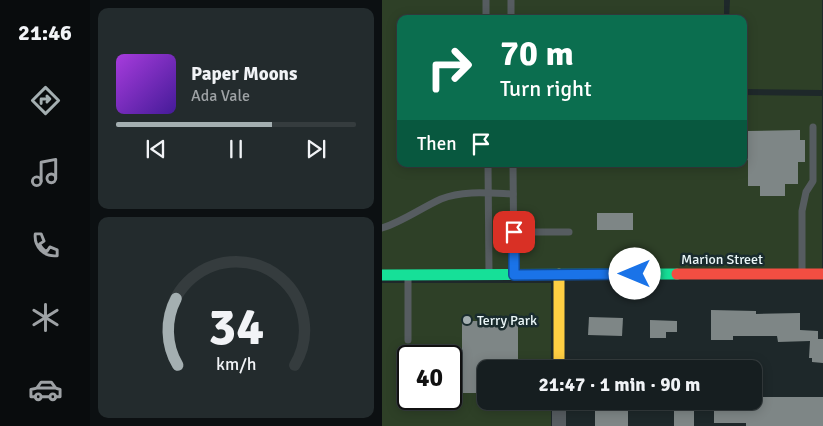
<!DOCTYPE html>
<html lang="en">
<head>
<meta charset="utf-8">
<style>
	:root { --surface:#161e20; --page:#232b2d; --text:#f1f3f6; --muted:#9ea2a5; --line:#353c3e; --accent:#a4afb1 }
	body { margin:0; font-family:Signika,sans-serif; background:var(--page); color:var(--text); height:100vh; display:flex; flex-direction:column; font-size:19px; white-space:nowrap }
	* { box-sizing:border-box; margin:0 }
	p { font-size:16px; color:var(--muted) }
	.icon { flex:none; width:28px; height:28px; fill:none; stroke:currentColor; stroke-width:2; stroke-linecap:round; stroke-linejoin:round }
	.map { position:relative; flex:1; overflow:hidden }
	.drawer { display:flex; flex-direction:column; gap:8px; padding:8px; background:#0c1012; width:292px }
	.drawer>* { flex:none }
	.top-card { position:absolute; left:15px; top:15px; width:350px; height:152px; border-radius:10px; box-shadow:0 2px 12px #0003,0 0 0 1px var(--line); background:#0b6e4f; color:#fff; overflow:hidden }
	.speed { position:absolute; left:15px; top:345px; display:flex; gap:10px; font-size:25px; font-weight:700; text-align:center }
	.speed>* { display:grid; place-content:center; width:65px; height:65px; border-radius:50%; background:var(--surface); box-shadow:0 2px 12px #0003,0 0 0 1px var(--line); line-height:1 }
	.speed .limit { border:2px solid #111; border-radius:8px; background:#fff; color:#111 }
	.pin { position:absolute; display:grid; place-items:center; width:42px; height:42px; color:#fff; margin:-21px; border-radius:10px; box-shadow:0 2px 8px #0006 }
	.me { position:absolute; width:55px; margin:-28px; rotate:270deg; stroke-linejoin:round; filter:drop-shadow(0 0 4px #0008) }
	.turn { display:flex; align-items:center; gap:18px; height:105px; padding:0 20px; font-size:22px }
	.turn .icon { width:65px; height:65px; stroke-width:2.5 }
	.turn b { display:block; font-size:35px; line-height:42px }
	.then { display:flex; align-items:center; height:48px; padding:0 20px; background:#0003; gap:10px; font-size:19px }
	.drawer .card { flex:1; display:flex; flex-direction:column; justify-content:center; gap:8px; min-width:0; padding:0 18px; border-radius:10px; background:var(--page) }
	.drawer .dial { align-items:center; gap:0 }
	.dial svg { height:130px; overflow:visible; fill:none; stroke:var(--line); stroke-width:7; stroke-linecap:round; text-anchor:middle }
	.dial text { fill:var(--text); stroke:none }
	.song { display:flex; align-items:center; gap:15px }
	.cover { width:60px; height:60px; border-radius:8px; background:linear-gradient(135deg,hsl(280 70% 55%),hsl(260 70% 35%)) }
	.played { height:5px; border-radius:2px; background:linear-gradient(90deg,var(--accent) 65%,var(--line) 65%) }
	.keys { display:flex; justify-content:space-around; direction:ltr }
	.trip { position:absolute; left:95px; top:360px; width:285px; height:50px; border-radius:10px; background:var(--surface); box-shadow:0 2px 12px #0003,0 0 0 1px var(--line); font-weight:800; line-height:50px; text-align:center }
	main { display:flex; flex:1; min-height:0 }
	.dock { display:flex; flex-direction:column; width:90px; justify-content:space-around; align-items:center; background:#090c0d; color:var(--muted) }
	.dock .icon { width:35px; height:35px }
	.dock .current { color:var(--accent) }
	.dock b { font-size:22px; color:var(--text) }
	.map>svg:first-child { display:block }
	.green { fill:#2e4027; fill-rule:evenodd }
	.building { fill:#7e8686 }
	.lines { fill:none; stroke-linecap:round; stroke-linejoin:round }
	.lane { stroke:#565c60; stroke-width:7 }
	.street { stroke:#565c60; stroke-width:14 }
	.fast { stroke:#16e098; stroke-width:11 }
	.slow { stroke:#ffcf43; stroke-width:11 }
	.jam { stroke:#f24e42; stroke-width:11 }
	.route-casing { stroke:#114b97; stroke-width:12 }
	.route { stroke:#1a73e8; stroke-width:9 }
	.poi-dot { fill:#a4afb1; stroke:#1a2c2e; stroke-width:2 }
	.labels { text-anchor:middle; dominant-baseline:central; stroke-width:5; stroke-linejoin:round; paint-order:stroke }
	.street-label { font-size:14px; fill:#ecf8f9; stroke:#1a2c2e }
	.poi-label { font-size:14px; fill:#ecf8f9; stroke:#1a2c2e; text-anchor:start }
</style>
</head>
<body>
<main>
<nav class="dock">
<b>21:46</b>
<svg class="icon current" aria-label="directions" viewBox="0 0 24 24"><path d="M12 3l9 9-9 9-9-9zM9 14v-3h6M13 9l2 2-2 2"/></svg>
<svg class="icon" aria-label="music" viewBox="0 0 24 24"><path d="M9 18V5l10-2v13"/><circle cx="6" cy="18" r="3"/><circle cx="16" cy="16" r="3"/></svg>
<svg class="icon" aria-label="phone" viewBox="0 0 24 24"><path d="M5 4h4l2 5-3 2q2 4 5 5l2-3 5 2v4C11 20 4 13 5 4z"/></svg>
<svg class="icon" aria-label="climate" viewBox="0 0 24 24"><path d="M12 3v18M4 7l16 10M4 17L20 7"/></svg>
<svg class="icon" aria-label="car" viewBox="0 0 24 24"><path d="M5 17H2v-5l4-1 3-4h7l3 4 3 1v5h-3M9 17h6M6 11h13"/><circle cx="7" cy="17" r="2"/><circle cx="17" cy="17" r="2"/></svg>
</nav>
<section class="drawer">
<div class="card">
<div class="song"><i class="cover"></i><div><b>Paper Moons</b><p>Ada Vale</p></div></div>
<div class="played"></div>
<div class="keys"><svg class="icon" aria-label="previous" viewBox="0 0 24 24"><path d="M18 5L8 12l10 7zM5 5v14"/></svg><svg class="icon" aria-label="pause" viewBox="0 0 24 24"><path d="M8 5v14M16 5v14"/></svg><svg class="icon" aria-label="next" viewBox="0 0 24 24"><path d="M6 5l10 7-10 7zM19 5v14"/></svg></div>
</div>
<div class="card dial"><svg viewBox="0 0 100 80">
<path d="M14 69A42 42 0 1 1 86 69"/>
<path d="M14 69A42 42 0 0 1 13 28" stroke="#a4afb1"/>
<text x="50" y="56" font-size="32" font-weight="700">34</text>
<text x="50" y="72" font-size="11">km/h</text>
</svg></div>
</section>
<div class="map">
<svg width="441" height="426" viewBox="0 0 441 426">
	<rect width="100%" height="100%" fill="#1e282a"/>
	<g class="green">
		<polygon points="0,0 342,0 342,19 19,19 19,164 361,164 361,95 440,96 440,270 0,270"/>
		<polygon points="348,0 440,0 440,90 361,89 361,19 347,19"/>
		<path d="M0,283H169V369H104V401H169V426H0ZM26,356H69V399H26Z"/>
	</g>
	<g class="building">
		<polygon points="418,130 418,140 423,140 423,162 416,162 416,184 403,184 403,196 378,196 378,186 366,186 366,160 361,161 361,141 364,141 364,131"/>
		<rect x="215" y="213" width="36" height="17"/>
		<polygon points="329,310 374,311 374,314 418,313 418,330 436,331 436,339 441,339 441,363 430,362 430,358 427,358 428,341 396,342 395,336 351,336 351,340 329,340"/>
		<polygon points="207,317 241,318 240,336 206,335"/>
		<polygon points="268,320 295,321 295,332 284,332 284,338 268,338"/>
		<polygon points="80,321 136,321 136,369 104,369 104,393 80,393"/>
		<polygon points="208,359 237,359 237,369 207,369"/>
		<polygon points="371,397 441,397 441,426 364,426 364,423 332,423 332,401 371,401"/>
		<rect x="292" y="401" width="20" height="25"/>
		<polygon points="246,410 246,426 213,426 213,411"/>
	</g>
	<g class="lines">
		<g class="lane">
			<polyline points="104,0 104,19"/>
			<polyline points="129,0 129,19"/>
			<polyline points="106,164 107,273"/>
			<polyline points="131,164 132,274"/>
			<path d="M0,228C20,222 39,208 59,199C81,190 108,193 131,194"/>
			<polyline points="132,232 187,232"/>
			<polyline points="420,274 420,211 424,192 431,181 431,127"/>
			<polyline points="26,275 26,340"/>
		</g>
		<polyline class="street" points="177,401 177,426"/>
		<polyline class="fast" points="0,275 295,274"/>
		<polyline class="slow" points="177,274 177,369"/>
		<polyline class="jam" points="295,274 441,274"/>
	</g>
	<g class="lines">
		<g class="route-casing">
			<polyline id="route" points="132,232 132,275 253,274"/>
		</g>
		<use href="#route" class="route"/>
	</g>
	<circle class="poi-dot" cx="85" cy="320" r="5"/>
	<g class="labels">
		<g class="street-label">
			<text x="340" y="259">Marion Street</text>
		</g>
		<g class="poi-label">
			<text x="95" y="320">Terry Park</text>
		</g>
	</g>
</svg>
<div class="speed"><div class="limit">40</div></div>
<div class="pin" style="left:132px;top:232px;background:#d93025"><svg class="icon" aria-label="arrive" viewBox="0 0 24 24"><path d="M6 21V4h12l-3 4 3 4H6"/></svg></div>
<svg class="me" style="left:253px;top:274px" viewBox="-20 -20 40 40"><circle r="19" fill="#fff"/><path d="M0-13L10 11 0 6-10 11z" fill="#1a73e8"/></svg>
<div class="trip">21:47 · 1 min · 90 m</div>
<div class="top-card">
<div class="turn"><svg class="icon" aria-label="right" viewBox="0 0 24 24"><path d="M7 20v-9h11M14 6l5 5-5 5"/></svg><div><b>70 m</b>Turn right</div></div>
<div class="then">Then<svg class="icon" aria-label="arrive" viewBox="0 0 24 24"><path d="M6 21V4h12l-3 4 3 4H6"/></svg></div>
</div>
</div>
</main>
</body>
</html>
